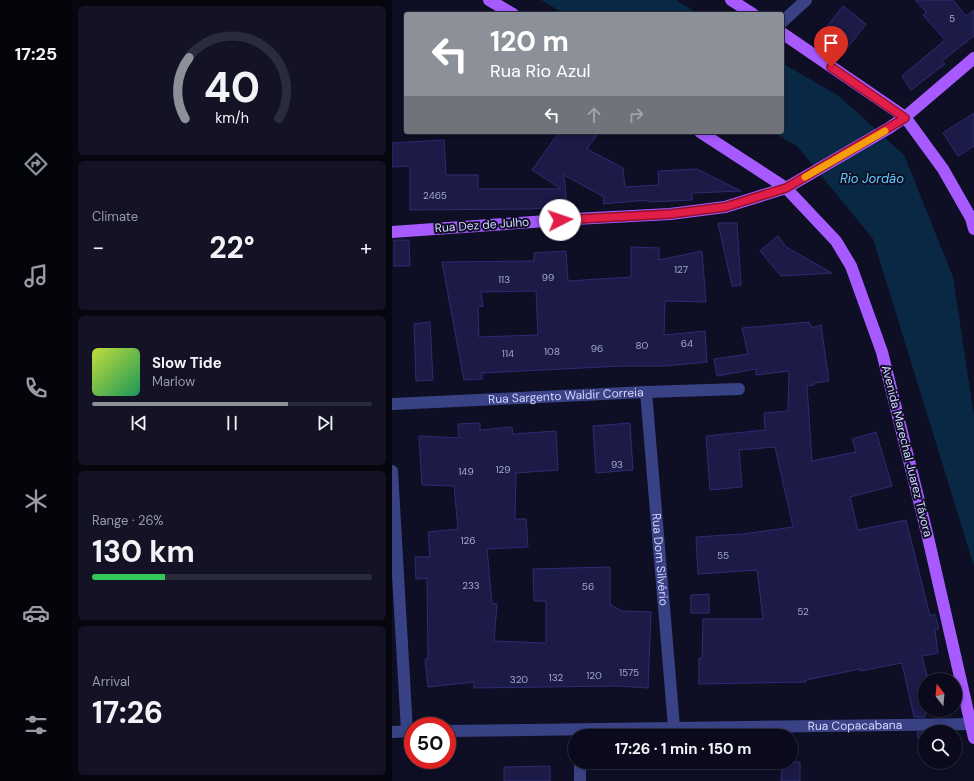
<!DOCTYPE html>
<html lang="en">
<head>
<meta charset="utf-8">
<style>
	:root { --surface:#0a0a1c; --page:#131325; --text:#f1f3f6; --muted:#999aa3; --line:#2a2b3b; --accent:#8c9099 }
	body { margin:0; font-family:"DM Sans",sans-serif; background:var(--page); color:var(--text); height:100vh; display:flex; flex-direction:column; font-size:15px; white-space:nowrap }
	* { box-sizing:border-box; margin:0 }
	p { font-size:13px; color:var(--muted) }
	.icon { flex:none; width:22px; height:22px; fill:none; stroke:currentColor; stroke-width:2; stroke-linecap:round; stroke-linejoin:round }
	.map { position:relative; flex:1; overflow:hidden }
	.side { display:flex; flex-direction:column; gap:6px; padding:6px; background:#06060f; width:320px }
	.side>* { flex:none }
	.top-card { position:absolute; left:12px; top:12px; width:380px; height:122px; border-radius:4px; box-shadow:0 2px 6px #0003,0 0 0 1px var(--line); background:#8c9099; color:#fff; overflow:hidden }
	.needle { width:26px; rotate:344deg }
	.controls { position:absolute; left:526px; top:673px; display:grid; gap:8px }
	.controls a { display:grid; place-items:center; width:44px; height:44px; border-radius:50%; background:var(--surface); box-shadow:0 2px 6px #0003,0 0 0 1px var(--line); font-size:20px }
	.speed { position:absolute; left:12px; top:717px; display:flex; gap:8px; font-size:20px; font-weight:700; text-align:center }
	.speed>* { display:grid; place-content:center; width:52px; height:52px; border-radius:50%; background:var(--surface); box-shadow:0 2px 6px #0003,0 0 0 1px var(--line); line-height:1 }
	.speed .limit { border:6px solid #d22; background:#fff; color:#111 }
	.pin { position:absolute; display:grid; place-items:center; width:34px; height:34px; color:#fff; margin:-41px -17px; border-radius:50% 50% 50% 0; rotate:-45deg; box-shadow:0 0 4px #0007 }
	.pin .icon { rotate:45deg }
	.me { position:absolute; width:44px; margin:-22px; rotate:86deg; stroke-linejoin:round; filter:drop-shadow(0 0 3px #0008) }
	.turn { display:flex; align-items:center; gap:14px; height:84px; padding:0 20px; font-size:18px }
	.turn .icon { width:52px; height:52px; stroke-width:2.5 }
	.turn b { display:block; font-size:28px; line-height:34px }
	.lanes { display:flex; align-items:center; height:38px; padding:0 20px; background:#0003; justify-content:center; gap:20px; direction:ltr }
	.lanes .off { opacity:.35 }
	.big { font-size:30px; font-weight:700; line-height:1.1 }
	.side .card { flex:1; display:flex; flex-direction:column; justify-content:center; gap:6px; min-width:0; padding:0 14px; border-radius:6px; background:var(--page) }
	.side .dial { align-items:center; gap:0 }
	.dial svg { height:104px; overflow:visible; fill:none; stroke:var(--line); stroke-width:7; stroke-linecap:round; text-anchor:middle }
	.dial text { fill:var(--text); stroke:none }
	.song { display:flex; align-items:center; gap:12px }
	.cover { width:48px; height:48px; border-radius:6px; background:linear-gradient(135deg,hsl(70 70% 55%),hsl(150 70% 35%)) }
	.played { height:4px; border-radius:2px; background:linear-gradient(90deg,var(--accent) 70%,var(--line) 70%) }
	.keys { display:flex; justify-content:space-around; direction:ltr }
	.heat { display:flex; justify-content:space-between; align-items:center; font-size:22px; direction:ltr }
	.charge { height:6px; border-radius:3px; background:linear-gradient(90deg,#34c759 26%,var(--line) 0) }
	.trip { position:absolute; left:176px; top:729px; width:230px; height:40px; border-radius:20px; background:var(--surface); box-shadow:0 2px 6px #0003,0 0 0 1px var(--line); font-weight:700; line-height:40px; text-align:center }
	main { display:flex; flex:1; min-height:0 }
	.tab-bar { display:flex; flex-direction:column; width:72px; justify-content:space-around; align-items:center; background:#04040b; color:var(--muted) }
	.tab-bar .icon { width:28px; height:28px }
	.tab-bar .active { color:var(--accent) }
	.tab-bar b { font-size:18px; color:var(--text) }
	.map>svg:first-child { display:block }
	.water { fill:#092844 }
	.building { fill:#1c1a47; stroke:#2e2c73; fill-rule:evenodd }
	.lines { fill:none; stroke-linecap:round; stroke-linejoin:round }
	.minor { stroke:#394285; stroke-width:12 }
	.major { stroke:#a65aff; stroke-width:12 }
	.route-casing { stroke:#92132f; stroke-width:10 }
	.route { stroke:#e11d48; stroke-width:7 }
	.slow { stroke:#f59e0b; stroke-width:7 }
	.labels { text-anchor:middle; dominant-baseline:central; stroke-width:4; stroke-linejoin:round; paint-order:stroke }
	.number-label { font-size:10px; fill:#a5a6d1 }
	.street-label { font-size:12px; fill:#d3d5ff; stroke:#0e0e25 }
	.water-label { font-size:13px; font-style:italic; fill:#61d0ff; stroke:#0e0e25 }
</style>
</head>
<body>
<main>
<nav class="tab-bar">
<b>17:25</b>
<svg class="icon active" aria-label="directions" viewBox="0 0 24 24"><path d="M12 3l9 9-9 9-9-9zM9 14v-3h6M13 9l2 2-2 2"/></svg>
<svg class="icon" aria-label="music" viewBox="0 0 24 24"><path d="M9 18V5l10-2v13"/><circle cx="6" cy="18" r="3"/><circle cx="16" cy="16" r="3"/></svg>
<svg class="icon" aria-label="phone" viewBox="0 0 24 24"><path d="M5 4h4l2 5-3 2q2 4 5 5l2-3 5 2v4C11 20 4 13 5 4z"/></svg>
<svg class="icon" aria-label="climate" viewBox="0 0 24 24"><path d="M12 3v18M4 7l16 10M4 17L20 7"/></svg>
<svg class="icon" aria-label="car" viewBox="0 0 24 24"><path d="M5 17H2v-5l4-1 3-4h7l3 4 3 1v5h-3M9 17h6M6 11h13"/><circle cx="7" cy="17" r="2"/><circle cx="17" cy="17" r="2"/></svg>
<svg class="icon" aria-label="filters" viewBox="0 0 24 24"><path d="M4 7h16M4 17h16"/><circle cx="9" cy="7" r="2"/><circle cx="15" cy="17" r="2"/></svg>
</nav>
<section class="side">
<div class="card dial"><svg viewBox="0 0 100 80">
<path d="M14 69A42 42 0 1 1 86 69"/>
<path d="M14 69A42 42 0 0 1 17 22" stroke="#8c9099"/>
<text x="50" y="56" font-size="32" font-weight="700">40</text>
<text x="50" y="72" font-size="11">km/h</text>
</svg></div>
<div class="card"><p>Climate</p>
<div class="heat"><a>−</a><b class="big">22°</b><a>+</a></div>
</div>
<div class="card">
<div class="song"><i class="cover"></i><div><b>Slow Tide</b><p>Marlow</p></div></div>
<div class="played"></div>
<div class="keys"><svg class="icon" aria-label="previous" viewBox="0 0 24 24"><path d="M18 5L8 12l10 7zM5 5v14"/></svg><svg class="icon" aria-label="pause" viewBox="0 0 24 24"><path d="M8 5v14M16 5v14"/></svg><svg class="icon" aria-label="next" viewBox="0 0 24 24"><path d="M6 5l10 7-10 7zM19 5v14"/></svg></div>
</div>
<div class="card"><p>Range · 26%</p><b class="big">130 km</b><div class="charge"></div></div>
<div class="card"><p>Arrival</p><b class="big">17:26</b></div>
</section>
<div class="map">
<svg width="582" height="781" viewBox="0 0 582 781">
	<rect width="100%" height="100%" fill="#0e0e25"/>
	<g class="water">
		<polygon points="149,0 284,0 306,14 173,14"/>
		<polygon points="390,63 447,96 512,155 561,277 582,416 582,566 481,239 405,146 380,132 390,132"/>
	</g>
	<g class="building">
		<polygon points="523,0 561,0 574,16 582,10 582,36 550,61 553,64 519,90 510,76 553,40 531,15 535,13"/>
		<polygon points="451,6 474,24 445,61 422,43"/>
		<polygon points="582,113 582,146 566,156 551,133"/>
		<polygon points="167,132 207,132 195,149 231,168 233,187 267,185 266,171 305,169 349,191 300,193 300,200 256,202 256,200 211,204 212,197 172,175 175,206 138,209 18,210 18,166 0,167 0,143 52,140 54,175 86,175 86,189 169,189 140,170"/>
		<polygon points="326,223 345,223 349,285 340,286"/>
		<polygon points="386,236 394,247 440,273 389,276 368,251"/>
		<polygon points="2,240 17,240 18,266 2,266"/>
		<path d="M239,247L267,248V260L310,251L314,302L273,301L272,335L313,331L315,362L273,366H230L90,373V379L72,380L50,262L142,261V253L174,251L176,281L239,277ZM144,291L146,335L87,337L86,307L91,306L89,292Z"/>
		<polygon points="38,322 41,380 24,381 22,324"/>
		<polygon points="417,322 420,328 429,325 437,381 422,383 422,385 415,386 420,461 464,452 460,439 484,432 500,486 458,497 466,530 514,520 538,616 543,614 547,629 543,630 546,653 530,656 536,680 533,680 533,717 522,717 510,663 468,671 468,669 414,680 414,682 307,684 307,658 310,658 311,619 371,619 365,570 306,574 304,537 351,534 401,527 383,447 347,450 350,487 318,490 314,436 373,430 372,413 396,411 397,371 364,375 364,369 325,376 322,359 356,354 350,328"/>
		<polygon points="88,423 88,430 120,427 121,434 164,431 166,470 124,473 123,519 134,519 136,547 95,549 100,603 105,604 102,641 154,643 154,601 142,601 141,569 218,567 218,604 229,611 259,612 256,688 226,686 82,688 82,682 36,687 33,659 36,659 35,578 24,579 23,557 38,557 36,532 66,529 62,486 30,485 27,436 67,438 66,424"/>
		<polygon points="238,423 241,470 204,473 201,426"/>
		<polygon points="317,594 317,613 299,613 299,595"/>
		<polygon points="525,732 533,732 533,737 526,738"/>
		<polygon points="390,762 408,762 408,781 389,781"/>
		<polygon points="158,766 158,781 112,781 112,767"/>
	</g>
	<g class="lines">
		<g class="minor">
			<polyline points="390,22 414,0"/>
			<path id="s1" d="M254,392L282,727"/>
			<path id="s2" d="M0,404L254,392L347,389"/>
			<polyline points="0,471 15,731"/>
			<path id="s3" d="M55,731L582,724"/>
			<polyline points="0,732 21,731"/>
			<polyline points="188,762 188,781"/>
		</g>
		<g class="major">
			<polyline points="97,0 121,14"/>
			<polyline points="339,0 361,14"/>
			<polyline points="390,33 513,117 551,169 579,218 582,229"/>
			<polyline points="308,132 394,188 444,241 459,266 490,352 535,533 582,738"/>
			<polyline points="0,232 183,219 278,214 333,207 394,188 497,128 513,117 582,58"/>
		</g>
	</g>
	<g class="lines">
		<g class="route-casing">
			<polyline id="route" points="168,220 278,214 333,207 394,188 513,118 439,67"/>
		</g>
		<use href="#route" class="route"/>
		<polyline class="slow" points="413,177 493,131"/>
	</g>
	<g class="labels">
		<g class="number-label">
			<text x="560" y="18">5</text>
			<text x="43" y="195">2465</text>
			<text x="289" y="269">127</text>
			<text x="156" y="277">99</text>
			<text x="112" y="279">113</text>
			<text x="295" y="343">64</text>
			<text x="250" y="345">80</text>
			<text x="205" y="348">96</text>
			<text x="160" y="351">108</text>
			<text x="116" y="353">114</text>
			<text x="225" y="464">93</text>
			<text x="111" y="469">129</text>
			<text x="74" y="471">149</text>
			<text x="76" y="540">126</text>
			<text x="331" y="555">55</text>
			<text x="79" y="585">233</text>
			<text x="196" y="586">56</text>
			<text x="411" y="611">52</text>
			<text x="237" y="672">1575</text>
			<text x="202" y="675">120</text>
			<text x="164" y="677">132</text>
			<text x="127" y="679">320</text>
		</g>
		<g class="street-label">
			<text transform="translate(90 225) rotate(-4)">Rua Dez de Julho</text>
			<text stroke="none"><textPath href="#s2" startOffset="174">Rua Sargento Waldir Correia</textPath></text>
			<text transform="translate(515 451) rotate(76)">Avenida Marechal Juarez Távora</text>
			<text stroke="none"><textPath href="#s1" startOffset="168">Rua Dom Silvério</textPath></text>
			<text stroke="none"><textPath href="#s3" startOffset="408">Rua Copacabana</textPath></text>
		</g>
		<g class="water-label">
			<text x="480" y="178">Rio Jordão</text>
		</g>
	</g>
</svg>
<div class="controls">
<a><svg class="needle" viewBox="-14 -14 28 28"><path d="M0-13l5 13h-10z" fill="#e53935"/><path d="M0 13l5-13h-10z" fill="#999aa3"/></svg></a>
<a><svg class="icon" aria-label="search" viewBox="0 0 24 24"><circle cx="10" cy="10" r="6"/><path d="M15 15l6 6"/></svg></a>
</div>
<div class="speed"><div class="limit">50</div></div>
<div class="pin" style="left:439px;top:67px;background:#d93025"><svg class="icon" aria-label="arrive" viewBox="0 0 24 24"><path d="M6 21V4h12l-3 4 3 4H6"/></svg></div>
<svg class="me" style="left:168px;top:220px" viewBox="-20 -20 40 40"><circle r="19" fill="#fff"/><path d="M0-13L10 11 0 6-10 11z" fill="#e11d48"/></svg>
<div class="trip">17:26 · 1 min · 150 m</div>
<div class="top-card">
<div class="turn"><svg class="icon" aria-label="left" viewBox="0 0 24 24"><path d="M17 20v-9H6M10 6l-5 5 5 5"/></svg><div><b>120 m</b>Rua Rio Azul</div></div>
<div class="lanes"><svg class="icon" aria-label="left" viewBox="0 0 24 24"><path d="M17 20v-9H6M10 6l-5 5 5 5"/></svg><svg class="icon off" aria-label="ahead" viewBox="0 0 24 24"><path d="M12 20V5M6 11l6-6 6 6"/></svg><svg class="icon off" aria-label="right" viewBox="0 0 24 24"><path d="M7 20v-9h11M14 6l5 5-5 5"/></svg></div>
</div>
</div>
</main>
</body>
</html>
